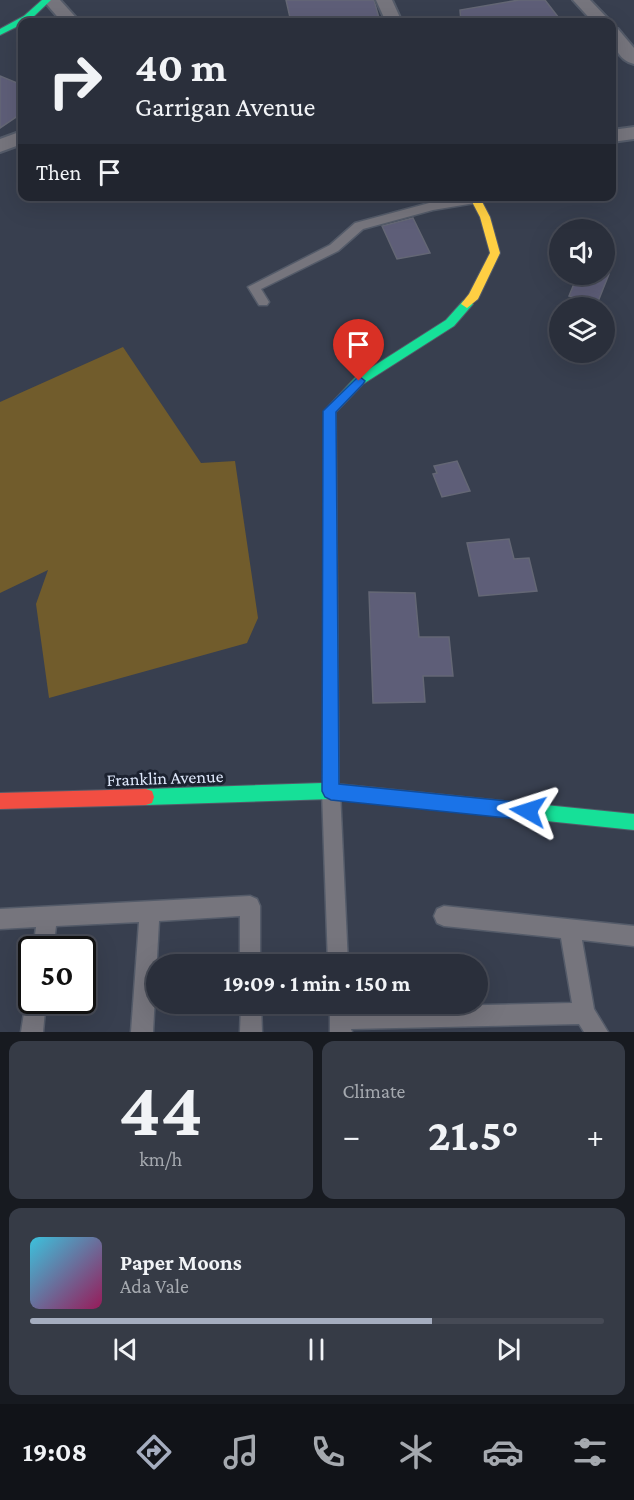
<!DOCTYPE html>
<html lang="en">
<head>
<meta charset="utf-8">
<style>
	:root { --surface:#2a2f3b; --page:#363b46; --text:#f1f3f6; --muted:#a5a9af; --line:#464a55; --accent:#a5adbf }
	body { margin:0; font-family:"Crimson Pro",serif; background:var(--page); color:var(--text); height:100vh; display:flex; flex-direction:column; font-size:22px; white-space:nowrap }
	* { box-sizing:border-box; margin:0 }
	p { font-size:20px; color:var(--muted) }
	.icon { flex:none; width:33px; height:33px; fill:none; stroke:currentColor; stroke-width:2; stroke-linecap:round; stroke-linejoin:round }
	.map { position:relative; height:1032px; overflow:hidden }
	.sheet { display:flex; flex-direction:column; gap:9px; padding:9px; background:#171a20; flex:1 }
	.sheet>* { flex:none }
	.hud { position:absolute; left:18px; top:18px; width:598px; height:183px; border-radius:12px; box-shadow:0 6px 24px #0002,0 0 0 2px var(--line); background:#2a2f3b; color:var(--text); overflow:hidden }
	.buttons { position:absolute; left:549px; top:219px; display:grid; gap:12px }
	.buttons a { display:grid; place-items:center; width:66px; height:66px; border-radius:50%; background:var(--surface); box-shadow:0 6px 24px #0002,0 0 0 2px var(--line); font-size:30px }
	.speed { position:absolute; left:18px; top:936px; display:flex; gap:12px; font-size:30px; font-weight:700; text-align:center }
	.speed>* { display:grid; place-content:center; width:78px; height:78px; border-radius:50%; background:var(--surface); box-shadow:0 6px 24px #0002,0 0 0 2px var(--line); line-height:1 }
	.speed .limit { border:3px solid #111; border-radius:9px; background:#fff; color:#111 }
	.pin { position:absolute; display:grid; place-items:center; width:51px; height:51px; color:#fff; margin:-62px -26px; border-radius:50% 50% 50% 0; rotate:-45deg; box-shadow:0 0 6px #0007 }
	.pin .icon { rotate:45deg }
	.me { position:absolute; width:66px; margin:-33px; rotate:276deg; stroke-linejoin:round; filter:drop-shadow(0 0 4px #0008) }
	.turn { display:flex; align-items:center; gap:21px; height:126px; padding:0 18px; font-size:27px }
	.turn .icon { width:78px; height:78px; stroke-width:2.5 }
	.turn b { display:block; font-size:42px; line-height:51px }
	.then { display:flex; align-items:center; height:57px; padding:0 18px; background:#0003; gap:12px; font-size:22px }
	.big { font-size:45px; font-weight:700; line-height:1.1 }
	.sheet .tile { flex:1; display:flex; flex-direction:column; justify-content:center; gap:9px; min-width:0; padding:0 21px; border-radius:12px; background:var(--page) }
	.sheet .dial { align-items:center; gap:0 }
	.dial b { font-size:78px; line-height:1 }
	.song { display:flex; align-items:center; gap:18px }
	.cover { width:72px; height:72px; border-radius:9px; background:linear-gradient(135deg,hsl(190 70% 55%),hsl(330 70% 35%)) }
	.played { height:6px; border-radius:3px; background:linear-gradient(90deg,var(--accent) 70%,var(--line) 70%) }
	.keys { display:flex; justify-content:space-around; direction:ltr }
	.heat { display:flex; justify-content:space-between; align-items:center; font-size:33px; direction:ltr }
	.sheet .tiles { flex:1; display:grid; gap:9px; grid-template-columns:1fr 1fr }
	.tile:last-child { grid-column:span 2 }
	.trip { position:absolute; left:146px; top:954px; width:342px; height:60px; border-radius:30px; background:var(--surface); box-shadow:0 6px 24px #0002,0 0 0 2px var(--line); font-weight:700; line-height:60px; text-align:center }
	.tab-bar { display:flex; height:96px; justify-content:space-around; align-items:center; background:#111318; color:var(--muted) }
	.tab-bar .icon { width:42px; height:42px }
	.tab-bar .current { color:var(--accent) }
	.tab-bar b { font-size:27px; color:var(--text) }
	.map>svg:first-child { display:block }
	.green { fill:#715c2c }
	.building { fill:#5e5e78; stroke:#646775; stroke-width:1.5 }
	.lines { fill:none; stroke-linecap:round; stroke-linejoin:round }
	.lane-casing { stroke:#545b69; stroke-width:3 }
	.street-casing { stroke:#545b69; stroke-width:4 }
	.fast-casing { stroke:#545b69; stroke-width:2 }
	.slow-casing { stroke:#545b69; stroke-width:2 }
	.jam-casing { stroke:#545b69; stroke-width:2 }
	.path { stroke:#7d7c85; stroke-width:2; stroke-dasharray:4 2; stroke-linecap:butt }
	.lane { fill:#76757d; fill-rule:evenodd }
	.street { fill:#76757d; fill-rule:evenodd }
	.fast { fill:#16e098; fill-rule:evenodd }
	.slow { fill:#ffcf43; fill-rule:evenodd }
	.jam { fill:#f24e42; fill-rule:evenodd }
	.route { fill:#1a73e8; stroke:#114b97; stroke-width:1.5 }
	.labels { text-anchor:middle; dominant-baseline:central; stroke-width:6; stroke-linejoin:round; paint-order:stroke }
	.near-street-label { font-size:18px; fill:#dfe8fb; stroke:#1c2230 }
</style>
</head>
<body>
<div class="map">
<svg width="634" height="1032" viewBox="0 0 634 1032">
	<rect width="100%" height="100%" fill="#383f4f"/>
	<polygon class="green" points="123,347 201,463 235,461 258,618 247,643 49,698 36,604 48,570 0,593 0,402"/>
	<g class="building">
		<polygon points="286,0 374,0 379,18 291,22"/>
		<polygon points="519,0 545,0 562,22 461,22 460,10"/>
		<polygon points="0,76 22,85 22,113 0,128"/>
		<polygon points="413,218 430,253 397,259 382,226"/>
		<polygon points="578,274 609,274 597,304 569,296"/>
		<polygon points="457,461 470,491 442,497 433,474 437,473 434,466"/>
		<polygon points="509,539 514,559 529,558 537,591 479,596 467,543"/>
		<polygon points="369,592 415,593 419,637 449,637 453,676 423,676 425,702 373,703"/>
	</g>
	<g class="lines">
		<g class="lane-casing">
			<g id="lane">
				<polygon points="468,196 479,196 481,199 475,203 433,210 363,229 338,251 261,289 269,302 267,305 259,305 248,287 330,245 355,223 433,202"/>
				<polygon points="331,782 337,785 340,791 348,964 328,964 322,791 325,785"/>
				<polygon points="250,896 257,899 260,906 260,964 240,964 240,916 159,921 153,1032 131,1032 139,922 56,926 53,950 33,950 36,927 0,929 0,909"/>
				<polygon points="444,906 634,926 634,946 582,940 594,1009 608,1032 584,1032 579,1024 351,1029 352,1032 330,1032 330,1004 350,1004 351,1008 572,1003 561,938 444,926 437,923 434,916 437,909"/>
				<polygon points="32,992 32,1000 46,1000 43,1032 21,1032 26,1000"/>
				<polygon points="241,1004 261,1004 262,1032 240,1032"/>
			</g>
		</g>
		<g class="street-casing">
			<g id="street">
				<polygon points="43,0 60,0 80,22 62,22"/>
				<polygon points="376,0 392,0 402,22 386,22"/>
				<polygon points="573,0 590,0 611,22 593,22"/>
				<path d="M612,28L618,29L634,48V64C617,60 612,43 612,28Z"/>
				<polygon points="634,127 634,139 612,142 612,130"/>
				<polygon points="22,131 22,144 0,152 0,139"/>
			</g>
		</g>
		<g class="fast-casing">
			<g id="fast">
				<polygon points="42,0 51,0 30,20 0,35 0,29 24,16"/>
				<polygon points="467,300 473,304 454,326 363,384 336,412 339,784 634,814 634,830 331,799 146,805 140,803 138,797 140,791 146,789 323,783 324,411 355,378 446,320 463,301"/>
			</g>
		</g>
		<g class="slow-casing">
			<polygon id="slow" points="469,196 479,196 490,217 500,253 478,299 467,308 461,304 469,294 490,253 480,217"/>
		</g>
		<g class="jam-casing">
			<polygon id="jam" points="146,789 152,791 154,797 152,803 146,805 0,809 0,793"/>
		</g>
		<polyline class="path" points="19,196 22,193"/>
		<use href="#lane" class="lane"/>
		<use href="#street" class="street"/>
		<use href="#fast" class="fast"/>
		<use href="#slow" class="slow"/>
		<use href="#jam" class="jam"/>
	</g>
	<polygon class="route" points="359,376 365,381 363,384 336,412 339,784 528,803 534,805 536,811 534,817 528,820 331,800 325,797 322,791 323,411"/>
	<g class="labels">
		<g class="near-street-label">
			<text transform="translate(165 778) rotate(-2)">Franklin Avenue</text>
		</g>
	</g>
</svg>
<div class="buttons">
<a><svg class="icon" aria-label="sound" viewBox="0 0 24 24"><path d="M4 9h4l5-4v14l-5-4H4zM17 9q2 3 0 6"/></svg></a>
<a><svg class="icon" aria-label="layers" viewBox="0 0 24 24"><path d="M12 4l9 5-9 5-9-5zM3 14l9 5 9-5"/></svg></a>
</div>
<div class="speed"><div class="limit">50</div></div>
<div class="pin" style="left:359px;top:381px;background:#d93025"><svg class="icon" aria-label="arrive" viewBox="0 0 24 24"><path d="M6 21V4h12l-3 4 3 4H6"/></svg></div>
<svg class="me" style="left:528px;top:811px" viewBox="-20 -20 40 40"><path d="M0-17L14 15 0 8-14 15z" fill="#1a73e8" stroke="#fff" stroke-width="4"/></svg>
<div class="trip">19:09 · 1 min · 150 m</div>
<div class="hud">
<div class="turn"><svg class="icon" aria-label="right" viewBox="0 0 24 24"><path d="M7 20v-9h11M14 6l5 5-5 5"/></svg><div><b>40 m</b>Garrigan Avenue</div></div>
<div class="then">Then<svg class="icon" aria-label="arrive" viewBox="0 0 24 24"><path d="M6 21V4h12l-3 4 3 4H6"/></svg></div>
</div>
</div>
<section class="sheet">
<div class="tiles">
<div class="tile dial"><b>44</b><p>km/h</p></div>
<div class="tile"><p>Climate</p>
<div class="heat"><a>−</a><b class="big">21.5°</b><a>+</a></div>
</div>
<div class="tile">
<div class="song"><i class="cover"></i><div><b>Paper Moons</b><p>Ada Vale</p></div></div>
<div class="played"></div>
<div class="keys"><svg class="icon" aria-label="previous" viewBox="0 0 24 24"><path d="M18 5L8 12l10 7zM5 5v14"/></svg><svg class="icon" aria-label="pause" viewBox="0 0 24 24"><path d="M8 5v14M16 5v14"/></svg><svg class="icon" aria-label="next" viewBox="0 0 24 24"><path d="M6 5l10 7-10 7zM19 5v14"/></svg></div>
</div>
</div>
</section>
<nav class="tab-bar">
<b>19:08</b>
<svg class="icon current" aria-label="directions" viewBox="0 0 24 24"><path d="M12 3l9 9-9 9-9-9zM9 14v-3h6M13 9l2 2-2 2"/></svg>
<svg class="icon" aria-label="music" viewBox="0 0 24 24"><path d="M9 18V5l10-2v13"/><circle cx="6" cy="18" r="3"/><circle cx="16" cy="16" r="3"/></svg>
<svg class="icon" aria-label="phone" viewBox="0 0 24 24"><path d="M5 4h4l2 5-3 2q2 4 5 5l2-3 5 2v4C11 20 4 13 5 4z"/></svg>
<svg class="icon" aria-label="climate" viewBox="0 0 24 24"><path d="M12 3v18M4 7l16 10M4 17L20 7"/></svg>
<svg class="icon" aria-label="car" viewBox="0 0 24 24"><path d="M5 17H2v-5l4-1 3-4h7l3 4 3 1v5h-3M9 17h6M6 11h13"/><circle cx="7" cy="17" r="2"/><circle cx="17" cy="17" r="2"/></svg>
<svg class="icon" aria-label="filters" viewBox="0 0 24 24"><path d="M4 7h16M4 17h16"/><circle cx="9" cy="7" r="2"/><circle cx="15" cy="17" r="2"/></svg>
</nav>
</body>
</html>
